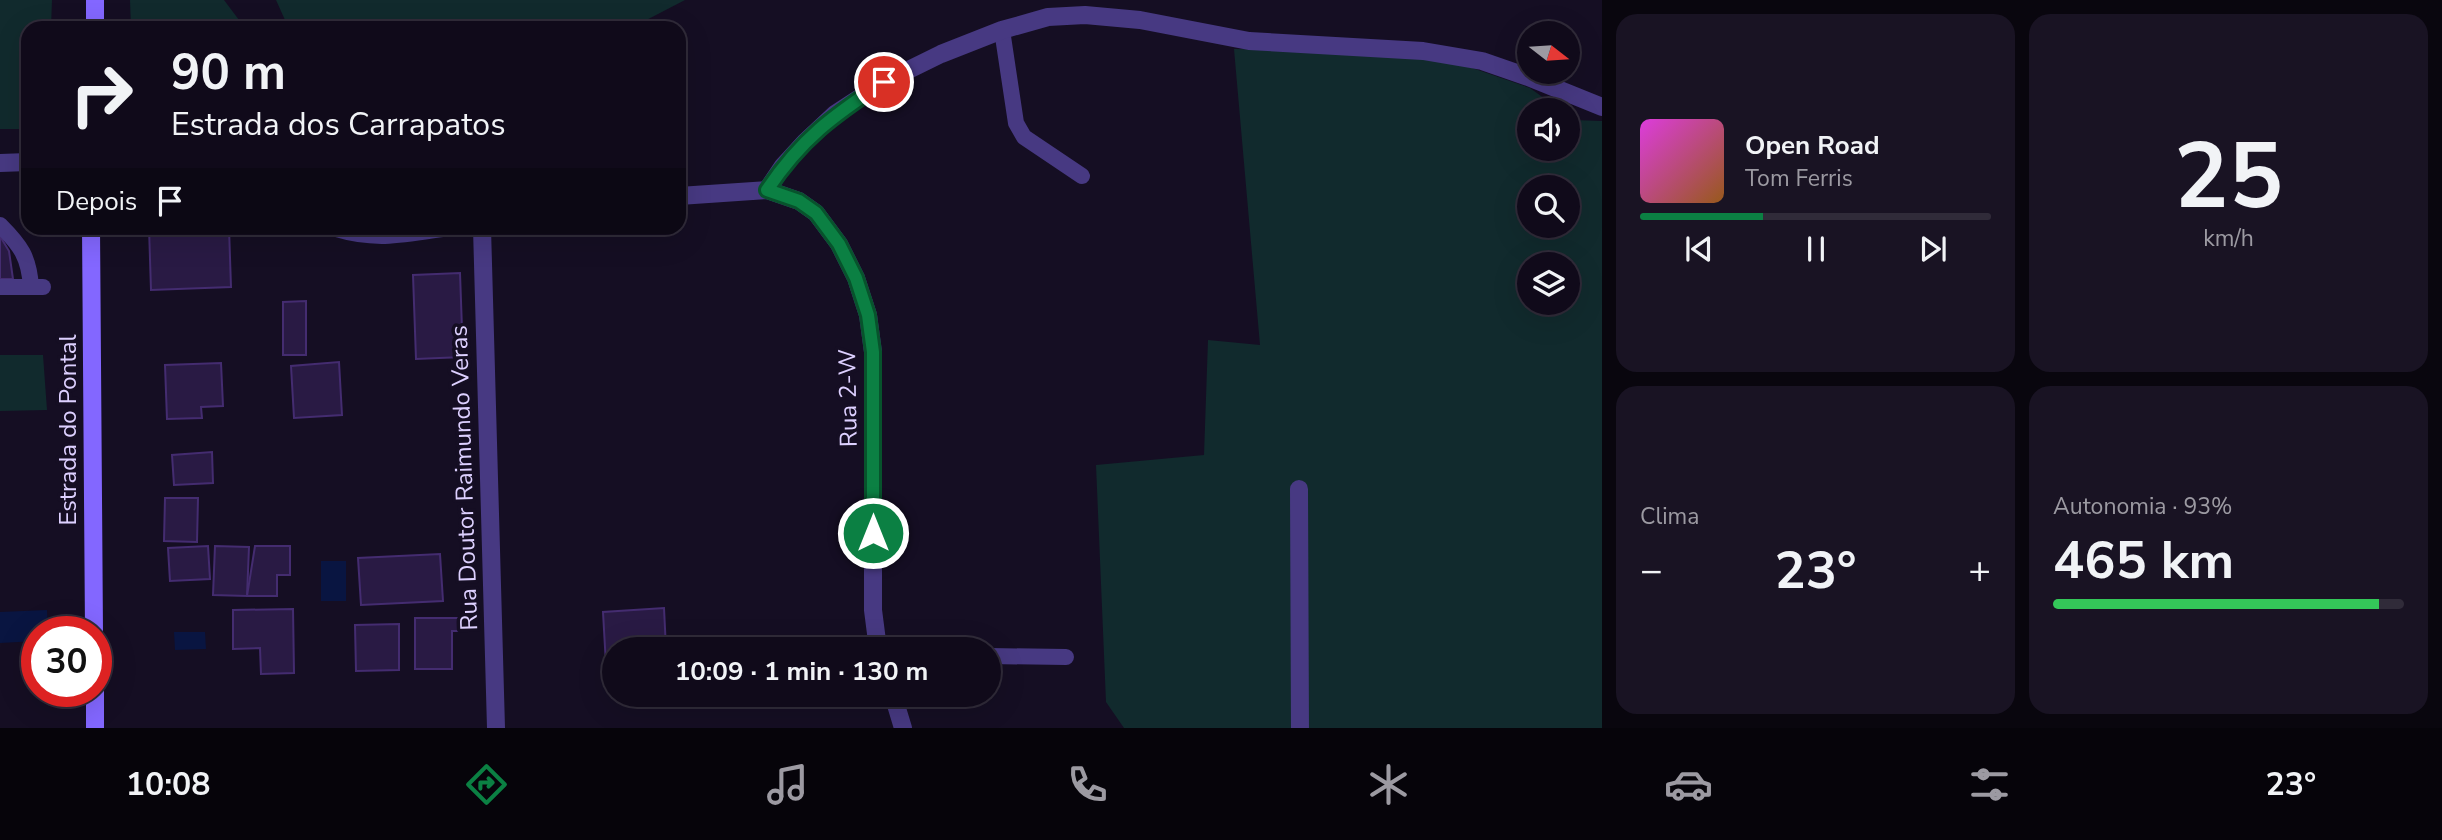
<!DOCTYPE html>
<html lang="pt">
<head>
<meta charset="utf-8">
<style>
	:root { --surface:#100a1a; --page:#191323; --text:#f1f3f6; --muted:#9c9aa2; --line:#302b39; --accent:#0b8043 }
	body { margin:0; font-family:"Nunito Sans",sans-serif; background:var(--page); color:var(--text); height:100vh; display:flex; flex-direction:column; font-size:26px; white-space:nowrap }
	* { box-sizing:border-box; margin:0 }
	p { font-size:23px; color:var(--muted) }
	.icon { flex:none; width:38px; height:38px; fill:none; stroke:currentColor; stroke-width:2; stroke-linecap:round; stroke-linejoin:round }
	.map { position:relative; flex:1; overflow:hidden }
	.panel { display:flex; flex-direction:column; gap:14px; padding:14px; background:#09060e; width:840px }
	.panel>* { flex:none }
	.hud { position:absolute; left:21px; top:21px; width:665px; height:214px; border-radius:21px; box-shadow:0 7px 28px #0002,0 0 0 2px var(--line); background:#100a1a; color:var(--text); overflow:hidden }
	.needle { width:46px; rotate:107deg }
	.controls { position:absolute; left:1517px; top:21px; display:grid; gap:14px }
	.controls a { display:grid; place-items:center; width:63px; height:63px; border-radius:50%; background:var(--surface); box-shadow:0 7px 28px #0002,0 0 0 2px var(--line); font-size:35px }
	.speed { position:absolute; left:21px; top:616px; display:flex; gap:14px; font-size:35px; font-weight:700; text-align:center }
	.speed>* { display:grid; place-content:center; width:91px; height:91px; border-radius:50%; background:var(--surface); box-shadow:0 7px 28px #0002,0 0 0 2px var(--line); line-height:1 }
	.speed .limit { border:10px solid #d22; background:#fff; color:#111 }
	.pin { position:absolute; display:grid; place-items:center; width:60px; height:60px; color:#fff; margin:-30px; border:4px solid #fff; border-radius:50%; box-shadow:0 2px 7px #0007 }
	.me { position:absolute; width:77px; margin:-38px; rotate:0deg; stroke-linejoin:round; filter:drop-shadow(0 0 5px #0008) }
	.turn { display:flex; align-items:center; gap:24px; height:147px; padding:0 35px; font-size:32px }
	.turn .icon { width:91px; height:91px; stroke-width:2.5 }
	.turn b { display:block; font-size:49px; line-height:60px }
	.then { display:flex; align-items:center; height:66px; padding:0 35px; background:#0003; gap:14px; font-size:26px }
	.big { font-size:52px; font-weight:700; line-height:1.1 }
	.panel .tile { flex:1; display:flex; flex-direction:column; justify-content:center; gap:10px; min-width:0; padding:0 24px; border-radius:21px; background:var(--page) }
	.panel .dial { align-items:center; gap:0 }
	.dial b { font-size:91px; line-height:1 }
	.song { display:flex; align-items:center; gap:21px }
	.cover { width:84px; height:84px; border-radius:10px; background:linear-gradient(135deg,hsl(300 70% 55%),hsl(30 70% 35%)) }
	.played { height:7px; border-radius:4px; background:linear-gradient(90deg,var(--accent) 35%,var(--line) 35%) }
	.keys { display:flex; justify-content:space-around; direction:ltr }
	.heat { display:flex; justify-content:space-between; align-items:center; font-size:38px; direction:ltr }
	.charge { height:10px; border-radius:5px; background:linear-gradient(90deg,#34c759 93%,var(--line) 0) }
	.panel .tiles { flex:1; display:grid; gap:14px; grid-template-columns:repeat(2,1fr) }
	.trip { position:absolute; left:602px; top:637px; width:399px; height:70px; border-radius:35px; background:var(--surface); box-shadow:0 7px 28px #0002,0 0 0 2px var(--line); font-weight:700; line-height:70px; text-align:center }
	.menu { display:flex; height:112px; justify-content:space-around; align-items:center; background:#06040a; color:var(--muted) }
	.menu .icon { width:49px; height:49px }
	.menu .on { color:var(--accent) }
	.menu b { font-size:32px; color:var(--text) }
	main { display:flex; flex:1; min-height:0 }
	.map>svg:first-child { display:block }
	.green { fill:#112a2d; fill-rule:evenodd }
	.water { fill:#091541 }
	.building { fill:#291a44; stroke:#442c70; stroke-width:2 }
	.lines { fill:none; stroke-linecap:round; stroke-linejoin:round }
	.lane { stroke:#473982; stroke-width:16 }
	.street { stroke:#473982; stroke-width:18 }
	.secondary { stroke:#8367ff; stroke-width:18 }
	.route-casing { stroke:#07532c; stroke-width:18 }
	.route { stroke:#0b8043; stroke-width:12 }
	.labels { text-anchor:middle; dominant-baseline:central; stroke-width:7; stroke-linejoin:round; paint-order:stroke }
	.street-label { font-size:24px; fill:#ddd0ff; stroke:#150e23 }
</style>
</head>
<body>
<main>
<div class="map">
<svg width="1602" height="728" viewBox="0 0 1602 728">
	<rect width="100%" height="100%" fill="#150e23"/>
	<g class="green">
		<polygon points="0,0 52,0 51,28 28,28 28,129 0,129"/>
		<polygon points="130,0 224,0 245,28 131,28"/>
		<polygon points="276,0 685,0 631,28 285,28 285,20"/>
		<path d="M1234,49L1423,51L1530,88L1560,110H1530V149H1568V116L1572,120L1602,121V728H1124L1106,702L1096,465L1204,455L1208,340L1260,345ZM1530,187H1568V226H1530ZM1530,264H1568V303H1530Z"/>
		<polygon points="0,355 43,355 47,410 0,411"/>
	</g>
	<g class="water">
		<rect x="321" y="561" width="25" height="40"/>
		<polygon points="47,610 48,632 37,632 37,641 0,643 0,612"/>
		<polygon points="174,632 205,632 206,649 175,650"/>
	</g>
	<g class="building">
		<polygon points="149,228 229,228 231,287 151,290"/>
		<polygon points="0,236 9,251 13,279 0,279"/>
		<polygon points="460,273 463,357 416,359 413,275"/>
		<polygon points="306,301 306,355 283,355 283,302"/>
		<polygon points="339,362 342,415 294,418 291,366"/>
		<polygon points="221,363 223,406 201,407 202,418 167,419 165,365"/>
		<polygon points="212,452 213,483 174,485 172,455"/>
		<polygon points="165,498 198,498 197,542 164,541"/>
		<polygon points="208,546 210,579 170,581 168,548"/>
		<polygon points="215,546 249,547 247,596 213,595"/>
		<polygon points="255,546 290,546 290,575 277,575 277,596 247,596"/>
		<polygon points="440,554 443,601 361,605 358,558"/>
		<polygon points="664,608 666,649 614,649 614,664 606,665 603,612"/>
		<polygon points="293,609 294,673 261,674 260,648 233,649 233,610"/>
		<polygon points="415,618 464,618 464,631 452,631 452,669 415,669"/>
		<polygon points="399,624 399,670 356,671 355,625"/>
	</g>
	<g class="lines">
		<g class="lane">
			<polyline points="1002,30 1016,123 1024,137 1082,176"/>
			<path d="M0,225C21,246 29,257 31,287"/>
			<polyline points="0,287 43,287"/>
			<polyline points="989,656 1066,657"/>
		</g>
		<g class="street">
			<polyline points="0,163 28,162"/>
			<polyline points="767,190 783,166 805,142 835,114 884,82 941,54 1002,30 1048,17 1085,15 1140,20 1249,41 1423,51 1482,61 1528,77 1602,107"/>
			<polyline points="679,196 767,190 799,201 816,213 839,244 856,278 868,315 873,352 873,610 878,649"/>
			<path d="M336,228C375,240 403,234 442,228"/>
			<polyline points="482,228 496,728"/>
			<polyline points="1299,489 1300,728"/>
			<polyline points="893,695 903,728"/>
		</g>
		<g class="secondary">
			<polyline points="95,28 95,0"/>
			<polyline points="91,228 94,632"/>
			<polyline points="95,691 95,728"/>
		</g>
	</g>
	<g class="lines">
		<g class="route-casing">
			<path id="route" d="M873,533V352L868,315L856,278L839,244L816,213L799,201L767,190C802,138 833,116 884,82"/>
		</g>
		<use href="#route" class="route"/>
	</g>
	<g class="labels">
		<g class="street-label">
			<text transform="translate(848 398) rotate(-91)">Rua 2-W</text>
			<text transform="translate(68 430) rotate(-90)">Estrada do Pontal</text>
			<text transform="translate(464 478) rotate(-92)">Rua Doutor Raimundo Veras</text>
		</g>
	</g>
</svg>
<div class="controls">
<a><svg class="needle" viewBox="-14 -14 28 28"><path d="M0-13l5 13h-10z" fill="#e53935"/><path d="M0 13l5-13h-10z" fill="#9c9aa2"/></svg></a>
<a><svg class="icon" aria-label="sound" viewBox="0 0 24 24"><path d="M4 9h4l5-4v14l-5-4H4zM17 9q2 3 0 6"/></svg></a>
<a><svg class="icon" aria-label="search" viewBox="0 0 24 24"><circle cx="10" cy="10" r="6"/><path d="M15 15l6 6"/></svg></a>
<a><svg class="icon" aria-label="layers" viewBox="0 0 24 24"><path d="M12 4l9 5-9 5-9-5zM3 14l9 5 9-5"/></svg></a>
</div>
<div class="speed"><div class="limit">30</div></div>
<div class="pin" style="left:884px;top:82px;background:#d93025"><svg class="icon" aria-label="arrive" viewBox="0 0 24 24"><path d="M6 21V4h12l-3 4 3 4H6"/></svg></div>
<svg class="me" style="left:873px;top:533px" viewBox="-20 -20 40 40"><circle r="17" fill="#0b8043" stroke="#fff" stroke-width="3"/><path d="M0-11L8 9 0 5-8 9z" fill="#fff"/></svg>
<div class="trip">10:09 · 1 min · 130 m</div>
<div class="hud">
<div class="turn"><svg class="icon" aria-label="right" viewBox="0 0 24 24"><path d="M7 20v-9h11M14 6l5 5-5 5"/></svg><div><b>90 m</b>Estrada dos Carrapatos</div></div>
<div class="then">Depois<svg class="icon" aria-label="arrive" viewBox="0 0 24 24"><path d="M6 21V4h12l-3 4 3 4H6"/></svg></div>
</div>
</div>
<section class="panel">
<div class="tiles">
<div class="tile">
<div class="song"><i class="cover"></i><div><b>Open Road</b><p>Tom Ferris</p></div></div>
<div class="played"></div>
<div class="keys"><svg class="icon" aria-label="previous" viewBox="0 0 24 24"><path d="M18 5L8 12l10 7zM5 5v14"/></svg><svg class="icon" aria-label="pause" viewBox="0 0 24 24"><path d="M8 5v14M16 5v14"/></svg><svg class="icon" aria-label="next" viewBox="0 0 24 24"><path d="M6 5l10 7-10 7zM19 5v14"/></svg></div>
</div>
<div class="tile dial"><b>25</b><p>km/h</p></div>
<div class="tile"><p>Clima</p>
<div class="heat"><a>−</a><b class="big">23°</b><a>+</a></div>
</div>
<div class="tile"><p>Autonomia · 93%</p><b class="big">465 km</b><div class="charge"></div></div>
</div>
</section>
</main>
<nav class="menu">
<b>10:08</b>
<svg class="icon on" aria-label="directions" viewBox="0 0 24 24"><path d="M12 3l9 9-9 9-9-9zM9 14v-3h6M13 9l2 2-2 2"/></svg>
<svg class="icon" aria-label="music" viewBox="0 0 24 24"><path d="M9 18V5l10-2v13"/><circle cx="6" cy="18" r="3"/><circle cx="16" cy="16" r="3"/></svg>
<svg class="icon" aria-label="phone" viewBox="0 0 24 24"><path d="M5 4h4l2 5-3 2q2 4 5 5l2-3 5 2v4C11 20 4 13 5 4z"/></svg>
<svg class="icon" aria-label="climate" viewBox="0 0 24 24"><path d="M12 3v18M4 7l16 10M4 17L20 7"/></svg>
<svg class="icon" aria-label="car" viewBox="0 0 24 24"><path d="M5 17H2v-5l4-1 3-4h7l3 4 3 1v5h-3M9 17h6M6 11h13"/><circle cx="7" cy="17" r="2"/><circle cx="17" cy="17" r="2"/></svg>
<svg class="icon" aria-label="filters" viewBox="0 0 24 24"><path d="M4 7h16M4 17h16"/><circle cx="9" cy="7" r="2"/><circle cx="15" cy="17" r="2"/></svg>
<b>23°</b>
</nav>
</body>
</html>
